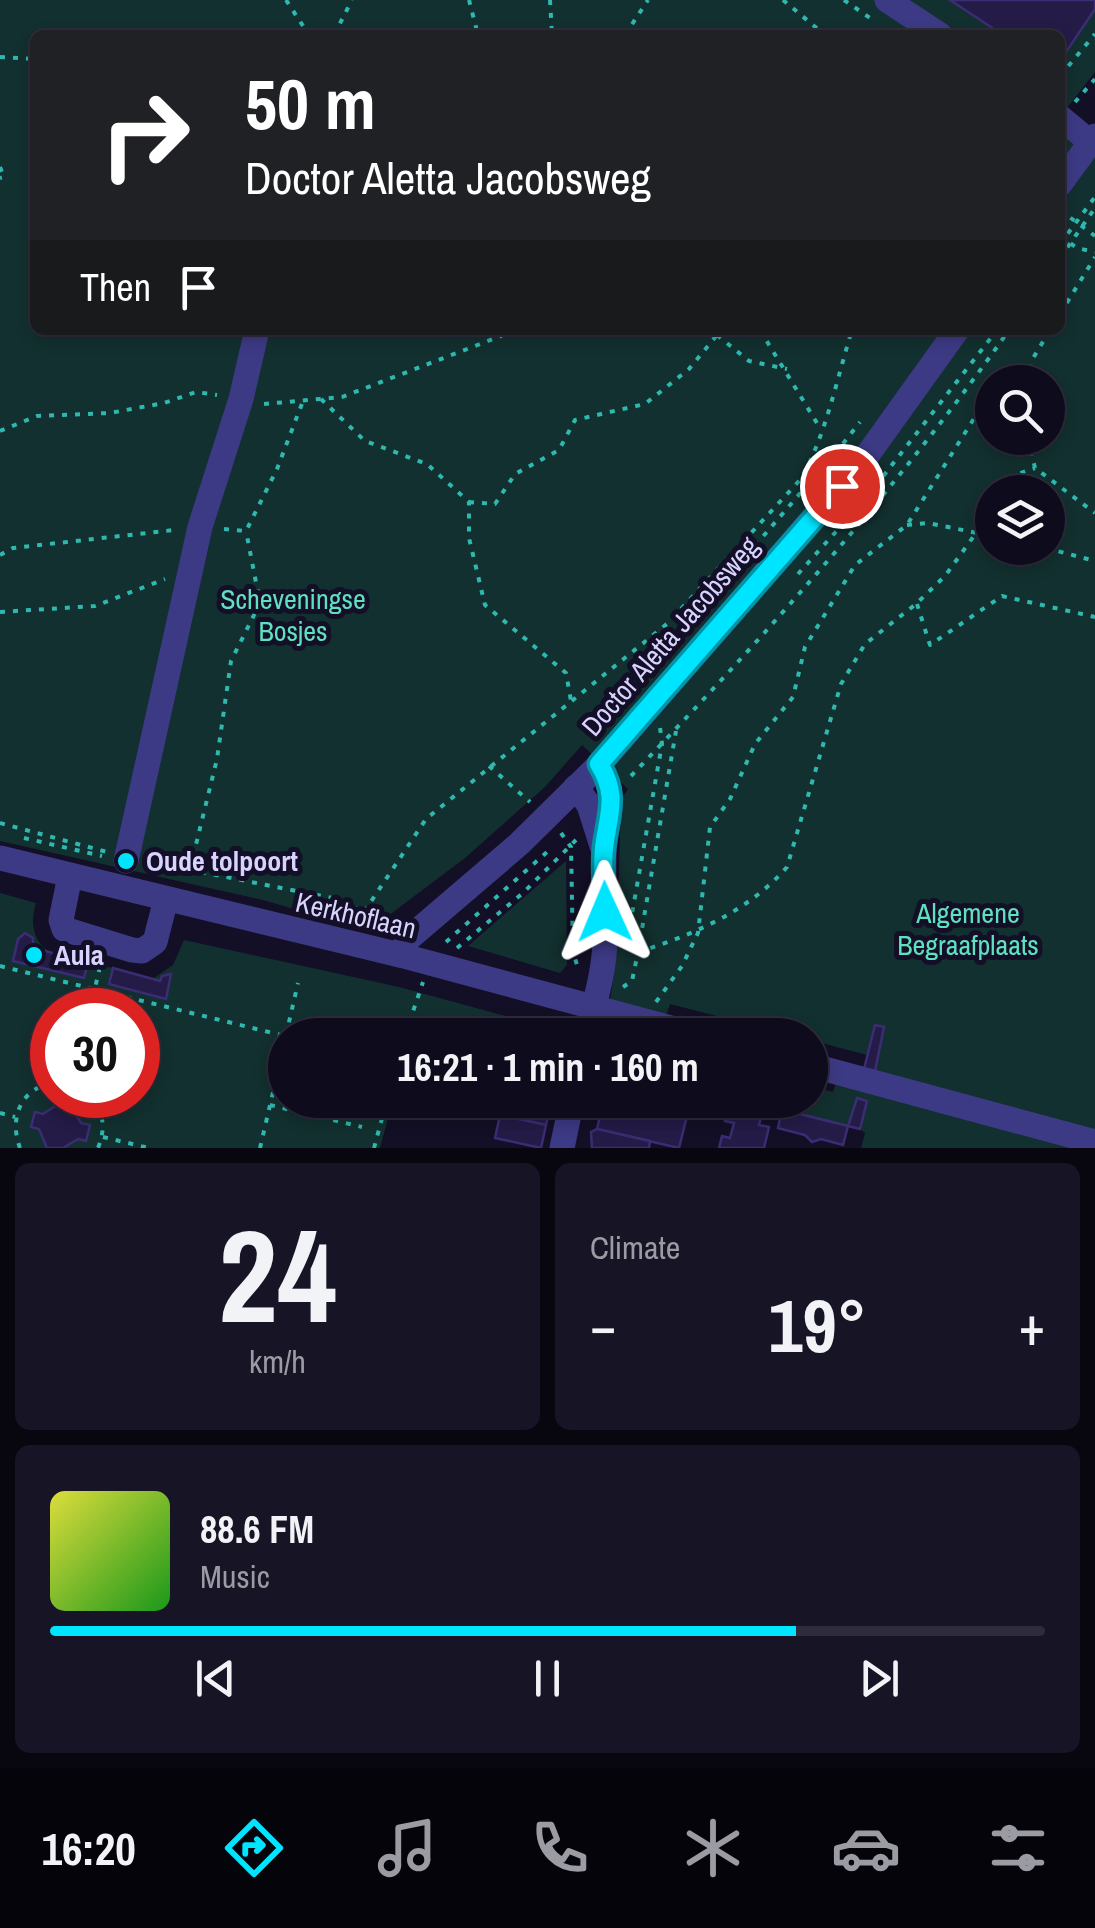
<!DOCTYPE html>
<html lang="en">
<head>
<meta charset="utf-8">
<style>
	:root { --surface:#0e0b1c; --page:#171425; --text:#f1f3f6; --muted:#9b9ba3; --line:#2e2b3b; --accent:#00e5ff }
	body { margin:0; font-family:"Archivo Narrow",sans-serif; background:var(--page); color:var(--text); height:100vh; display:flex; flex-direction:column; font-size:38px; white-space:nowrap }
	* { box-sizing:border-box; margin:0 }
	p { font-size:32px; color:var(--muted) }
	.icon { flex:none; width:55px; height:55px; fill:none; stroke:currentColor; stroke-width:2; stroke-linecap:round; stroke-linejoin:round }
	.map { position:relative; height:1148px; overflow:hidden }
	.details { display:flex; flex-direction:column; gap:15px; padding:15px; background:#08060f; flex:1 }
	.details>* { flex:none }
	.hud { position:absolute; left:30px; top:30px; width:1035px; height:305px; border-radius:15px; box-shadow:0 5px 15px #0003,0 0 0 2px var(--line); background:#202124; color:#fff; overflow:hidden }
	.buttons { position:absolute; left:975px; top:365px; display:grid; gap:20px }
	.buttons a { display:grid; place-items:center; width:90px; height:90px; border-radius:50%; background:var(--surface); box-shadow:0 5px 15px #0003,0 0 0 2px var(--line); font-size:50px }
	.speed { position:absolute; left:30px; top:988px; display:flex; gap:20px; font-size:50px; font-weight:700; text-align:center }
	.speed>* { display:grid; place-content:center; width:130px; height:130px; border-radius:50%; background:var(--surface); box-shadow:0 5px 15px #0003,0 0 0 2px var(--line); line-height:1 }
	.speed .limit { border:15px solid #d22; background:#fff; color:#111 }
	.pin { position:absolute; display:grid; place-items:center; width:85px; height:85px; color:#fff; margin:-42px; border:5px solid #fff; border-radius:50%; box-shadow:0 2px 10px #0007 }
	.me { position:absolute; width:110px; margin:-55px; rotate:359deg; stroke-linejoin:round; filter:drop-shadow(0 0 8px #0008) }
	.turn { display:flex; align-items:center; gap:35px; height:210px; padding:0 50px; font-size:45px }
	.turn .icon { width:130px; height:130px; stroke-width:2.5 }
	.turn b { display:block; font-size:70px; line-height:85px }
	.then { display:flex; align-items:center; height:95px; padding:0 50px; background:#0003; gap:20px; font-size:38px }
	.big { font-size:75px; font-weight:700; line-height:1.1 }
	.details .widget { flex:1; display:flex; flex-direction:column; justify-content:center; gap:15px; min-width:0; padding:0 35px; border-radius:15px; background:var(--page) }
	.details .dial { align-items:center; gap:0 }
	.dial b { font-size:130px; line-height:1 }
	.song { display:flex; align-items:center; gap:30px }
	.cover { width:120px; height:120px; border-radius:15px; background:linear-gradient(135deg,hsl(60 70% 55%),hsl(120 70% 35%)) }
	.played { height:10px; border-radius:5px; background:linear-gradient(90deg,var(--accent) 75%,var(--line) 75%) }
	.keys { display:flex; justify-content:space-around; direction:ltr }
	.heat { display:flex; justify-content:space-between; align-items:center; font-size:55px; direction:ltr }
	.details .tiles { flex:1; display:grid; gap:15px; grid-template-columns:1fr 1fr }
	.widget:last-child { grid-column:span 2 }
	.trip { position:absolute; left:268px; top:1018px; width:560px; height:100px; border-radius:50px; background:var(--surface); box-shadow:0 5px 15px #0003,0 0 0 2px var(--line); font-weight:700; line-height:100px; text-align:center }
	.dock { display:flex; height:160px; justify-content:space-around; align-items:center; background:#06040b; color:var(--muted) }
	.dock .icon { width:70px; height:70px }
	.dock .selected { color:var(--accent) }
	.dock b { font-size:45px; color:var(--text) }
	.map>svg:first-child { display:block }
	.green { fill:#12302f; fill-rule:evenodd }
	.building { fill:#241b47; stroke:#3b2d73; stroke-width:2.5 }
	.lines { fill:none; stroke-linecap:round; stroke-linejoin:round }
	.path { stroke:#2fb8b0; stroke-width:4; stroke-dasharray:5 8; stroke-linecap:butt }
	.minor { stroke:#3d3a85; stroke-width:25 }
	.route-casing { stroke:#0095a6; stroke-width:25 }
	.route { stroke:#00e5ff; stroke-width:18 }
	.poi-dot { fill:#00e5ff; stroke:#130f26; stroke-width:4 }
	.labels { text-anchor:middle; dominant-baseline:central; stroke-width:10; stroke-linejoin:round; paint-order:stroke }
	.park-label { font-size:28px; fill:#5fe0c0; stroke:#130f26 }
	.street-label { font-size:28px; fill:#d9d4ff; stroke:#130f26 }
	.poi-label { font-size:28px; font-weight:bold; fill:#d9d4ff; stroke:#130f26; text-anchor:start }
</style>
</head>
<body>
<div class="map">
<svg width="1095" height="1148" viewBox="0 0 1095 1148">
	<rect width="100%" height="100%" fill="#130f26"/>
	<g class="green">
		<path d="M0,0H890L903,10L910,0H950L1003,35H35V330H1060V62L1095,9V72L1060,117L1095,136V1148H861L865,1133L860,1129L746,1100H810V1086L833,1092L836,1083L864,1069L872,1040L867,1055L810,1040V1035H790L670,1004L666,1016L610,1002L617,950L621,799L628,789L582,745L545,787L465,858L380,922L345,924L263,900L0,841ZM992,382H1048V438H992ZM992,492H1048V548H992Z"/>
		<polygon points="566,861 567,965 560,973 468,946"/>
		<path d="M0,893L36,903C30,922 32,943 52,953L154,978L173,965L184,940L399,987L553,1029L557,1035H488L415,1017L410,1035H285V1100H393L380,1148H0ZM52,1010H138V1095H52Z"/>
	</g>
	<g class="building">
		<polygon points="950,0 1095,0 1095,9 1060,61 1060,35 1003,35"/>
		<polygon points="25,933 33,938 33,948 88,962 84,978 13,961 18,939"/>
		<polygon points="113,968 160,981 162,976 171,974 166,999 109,984"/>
		<polygon points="875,1025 884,1027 875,1071 864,1069"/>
		<polygon points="59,1097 75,1100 73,1109 81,1123 90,1125 86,1141 78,1139 63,1148 47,1148 39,1129 31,1127 35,1112 43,1114 57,1105"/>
		<polygon points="857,1098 867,1101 860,1129 848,1126"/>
		<polygon points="503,1100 551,1102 546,1125 500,1115"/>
		<polygon points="598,1100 691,1100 679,1148 597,1129 602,1107"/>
		<polygon points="711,1100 730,1100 726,1117 708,1113"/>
		<polygon points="730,1100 738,1100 737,1105 747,1108 748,1101 764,1105 759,1125 769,1127 764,1148 719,1148 722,1136 730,1138 734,1123 725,1121"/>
		<polygon points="768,1106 848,1126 843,1145 821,1139 812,1142 805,1135 778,1128 780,1118 766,1115"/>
		<polygon points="500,1115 546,1125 541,1148 495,1138"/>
		<polygon points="597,1129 650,1141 649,1148 592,1148 591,1132"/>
	</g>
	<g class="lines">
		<g class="path">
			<polyline points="286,0 309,35"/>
			<polyline points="469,0 478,35"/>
			<polyline points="550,0 552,35"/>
			<polyline points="783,0 825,35"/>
			<polyline points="844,0 870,18"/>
			<polyline points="334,35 352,0"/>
			<polyline points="625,35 648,0"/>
			<polyline points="0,57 35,59"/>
			<polyline points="1060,76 1095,34"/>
			<polyline points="1075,102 1095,79"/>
			<polyline points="0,167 4,177 0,178"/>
			<polyline points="1060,210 1095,236"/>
			<polyline points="1060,236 1077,248 1095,252"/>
			<polyline points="1060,244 1095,197"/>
			<polyline points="1060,258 1095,208"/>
			<polyline points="1060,314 1095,257"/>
			<polyline points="760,330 820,428"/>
			<polyline points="717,335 749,361 787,369"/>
			<polyline points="998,382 1008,367"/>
			<polyline points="1027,382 1032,360 1050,330"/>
			<polyline points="321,399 365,441 427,464 469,502 469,538 485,605 566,673 571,701"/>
			<polyline points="264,404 342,397 501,336 504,330"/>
			<polyline points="0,431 37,416 110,413 164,403 196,392 217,395"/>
			<polyline points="1028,438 1035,468 1095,513"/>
			<polyline points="835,454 860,422"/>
			<polyline points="1004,492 1015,475 1035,468"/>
			<polyline points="469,502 495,504 515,474 559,450 575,420 645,404 689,369 717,335 715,330"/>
			<polyline points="907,525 928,523 992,536"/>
			<polyline points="224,529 246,531 277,469 303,401"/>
			<polyline points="1046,548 1095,561"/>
			<polyline points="0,555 13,548 174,530"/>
			<polyline points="798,574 867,497 997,330"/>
			<polyline points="917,604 930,645 1002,596 1095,617"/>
			<polyline points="704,605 822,468"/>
			<polyline points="0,612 95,606 165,579"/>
			<polyline points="489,766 530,802"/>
			<path d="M631,776C765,636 898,488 1009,330"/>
			<polyline points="0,823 107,852"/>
			<polyline points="561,833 571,847 573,952 577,965"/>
			<polyline points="24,838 102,856"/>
			<polyline points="150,862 337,899 364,912"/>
			<polyline points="190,869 217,759 231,661 260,603 246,531"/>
			<path d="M353,918L364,912L426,819L668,623L800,480C825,439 837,378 852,330"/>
			<polyline points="379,925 397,916"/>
			<polyline points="630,925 662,744 660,727"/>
			<polyline points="446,942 547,852"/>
			<polyline points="457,948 523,893 576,840"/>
			<path d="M638,952C693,935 749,911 787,867L841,684L865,644L916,604L945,576L992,511"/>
			<polyline points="0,966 285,1036"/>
			<polyline points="623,987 632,981 638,952 676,731"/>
			<polyline points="656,1002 682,966 698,933 710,827 730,799 755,744 793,697 805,647 855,565 907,525 992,390"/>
			<polyline points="90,1010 101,962"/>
			<polyline points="286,1035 298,983"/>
			<polyline points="405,1035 423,982"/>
			<path d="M89,1095C104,1111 106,1128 98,1148"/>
			<polyline points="270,1105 362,1127"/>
			<polyline points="0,1113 15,1117"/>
			<polyline points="103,1137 149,1148"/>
			<path d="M20,1148C9,1119 20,1089 52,1083"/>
			<polyline points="260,1148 285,1041"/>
			<polyline points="374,1148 387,1100"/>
		</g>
		<g class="minor">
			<polyline points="887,0 940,35"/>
			<polyline points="1060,117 1090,142"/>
			<polyline points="1060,184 1095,136"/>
			<polyline points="576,787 589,805 602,846"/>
			<polyline points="0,858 400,955 697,1035"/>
			<polyline points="126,861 200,527 241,399 257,330"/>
			<polyline points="70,876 61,920 64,929 132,950 142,951 155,942 166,899"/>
			<polyline points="400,955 408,939 519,844 599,765 866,457 957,330"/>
			<path d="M587,1035C594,1004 604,974 605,942C606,913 603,884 604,855C605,818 621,799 599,765"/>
			<polyline points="810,1065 1095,1142"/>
			<polyline points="562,1148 572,1100"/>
		</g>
	</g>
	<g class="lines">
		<g class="route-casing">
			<path id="route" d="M605,912C604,891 602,869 604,848C608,814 619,796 599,764L842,486"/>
		</g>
		<use href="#route" class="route"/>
	</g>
	<g class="poi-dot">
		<circle cx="126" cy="861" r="10"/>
		<circle cx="34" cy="955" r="10"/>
	</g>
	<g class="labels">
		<g class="park-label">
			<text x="293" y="599">Scheveningse<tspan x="293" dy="32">Bosjes</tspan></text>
			<text x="968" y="913">Algemene<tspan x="968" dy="32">Begraafplaats</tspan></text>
		</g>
		<g class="street-label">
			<text transform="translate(670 636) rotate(-49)">Doctor Aletta Jacobsweg</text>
			<text transform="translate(356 915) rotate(13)">Kerkhoflaan</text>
		</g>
		<g class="poi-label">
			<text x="146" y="861">Oude tolpoort</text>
			<text x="54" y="955">Aula</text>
		</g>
	</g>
</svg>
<div class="buttons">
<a><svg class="icon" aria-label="search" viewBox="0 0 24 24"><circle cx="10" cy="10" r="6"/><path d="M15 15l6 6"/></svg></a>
<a><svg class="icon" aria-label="layers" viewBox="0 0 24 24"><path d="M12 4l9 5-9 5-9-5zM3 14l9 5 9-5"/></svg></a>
</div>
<div class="speed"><div class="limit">30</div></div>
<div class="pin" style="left:842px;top:486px;background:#d93025"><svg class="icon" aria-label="arrive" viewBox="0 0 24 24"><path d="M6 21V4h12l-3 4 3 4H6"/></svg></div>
<svg class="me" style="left:605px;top:912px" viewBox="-20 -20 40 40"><path d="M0-17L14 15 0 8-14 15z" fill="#00e5ff" stroke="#fff" stroke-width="4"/></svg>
<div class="trip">16:21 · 1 min · 160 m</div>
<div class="hud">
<div class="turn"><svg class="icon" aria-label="right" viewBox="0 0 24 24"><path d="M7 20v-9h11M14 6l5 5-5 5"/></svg><div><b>50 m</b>Doctor Aletta Jacobsweg</div></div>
<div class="then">Then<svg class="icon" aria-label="arrive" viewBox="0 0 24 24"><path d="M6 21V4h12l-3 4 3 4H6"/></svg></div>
</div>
</div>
<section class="details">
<div class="tiles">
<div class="widget dial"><b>24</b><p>km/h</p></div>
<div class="widget"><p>Climate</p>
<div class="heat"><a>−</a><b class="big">19°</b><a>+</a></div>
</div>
<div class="widget">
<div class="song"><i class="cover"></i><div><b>88.6 FM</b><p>Music</p></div></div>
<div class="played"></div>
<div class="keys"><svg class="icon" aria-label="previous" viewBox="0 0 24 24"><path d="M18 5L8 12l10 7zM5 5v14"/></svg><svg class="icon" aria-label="pause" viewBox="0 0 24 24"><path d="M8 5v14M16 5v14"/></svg><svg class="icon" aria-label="next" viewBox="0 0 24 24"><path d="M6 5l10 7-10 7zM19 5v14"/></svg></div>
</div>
</div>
</section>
<nav class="dock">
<b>16:20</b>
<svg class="icon selected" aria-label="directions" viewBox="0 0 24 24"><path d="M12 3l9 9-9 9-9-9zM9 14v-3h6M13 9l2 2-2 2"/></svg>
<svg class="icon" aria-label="music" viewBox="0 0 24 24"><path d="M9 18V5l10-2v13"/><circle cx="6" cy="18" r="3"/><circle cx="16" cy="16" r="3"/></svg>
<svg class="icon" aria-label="phone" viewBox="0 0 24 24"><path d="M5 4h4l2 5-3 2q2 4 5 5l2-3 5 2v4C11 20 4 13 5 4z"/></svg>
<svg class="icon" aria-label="climate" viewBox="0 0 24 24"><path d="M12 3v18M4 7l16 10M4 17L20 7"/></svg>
<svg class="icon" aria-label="car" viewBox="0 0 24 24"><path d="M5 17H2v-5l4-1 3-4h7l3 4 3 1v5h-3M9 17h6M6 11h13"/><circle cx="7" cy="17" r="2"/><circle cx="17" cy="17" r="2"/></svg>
<svg class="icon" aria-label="filters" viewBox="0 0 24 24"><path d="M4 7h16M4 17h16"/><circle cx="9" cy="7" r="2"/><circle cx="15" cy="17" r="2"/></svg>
</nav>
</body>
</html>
